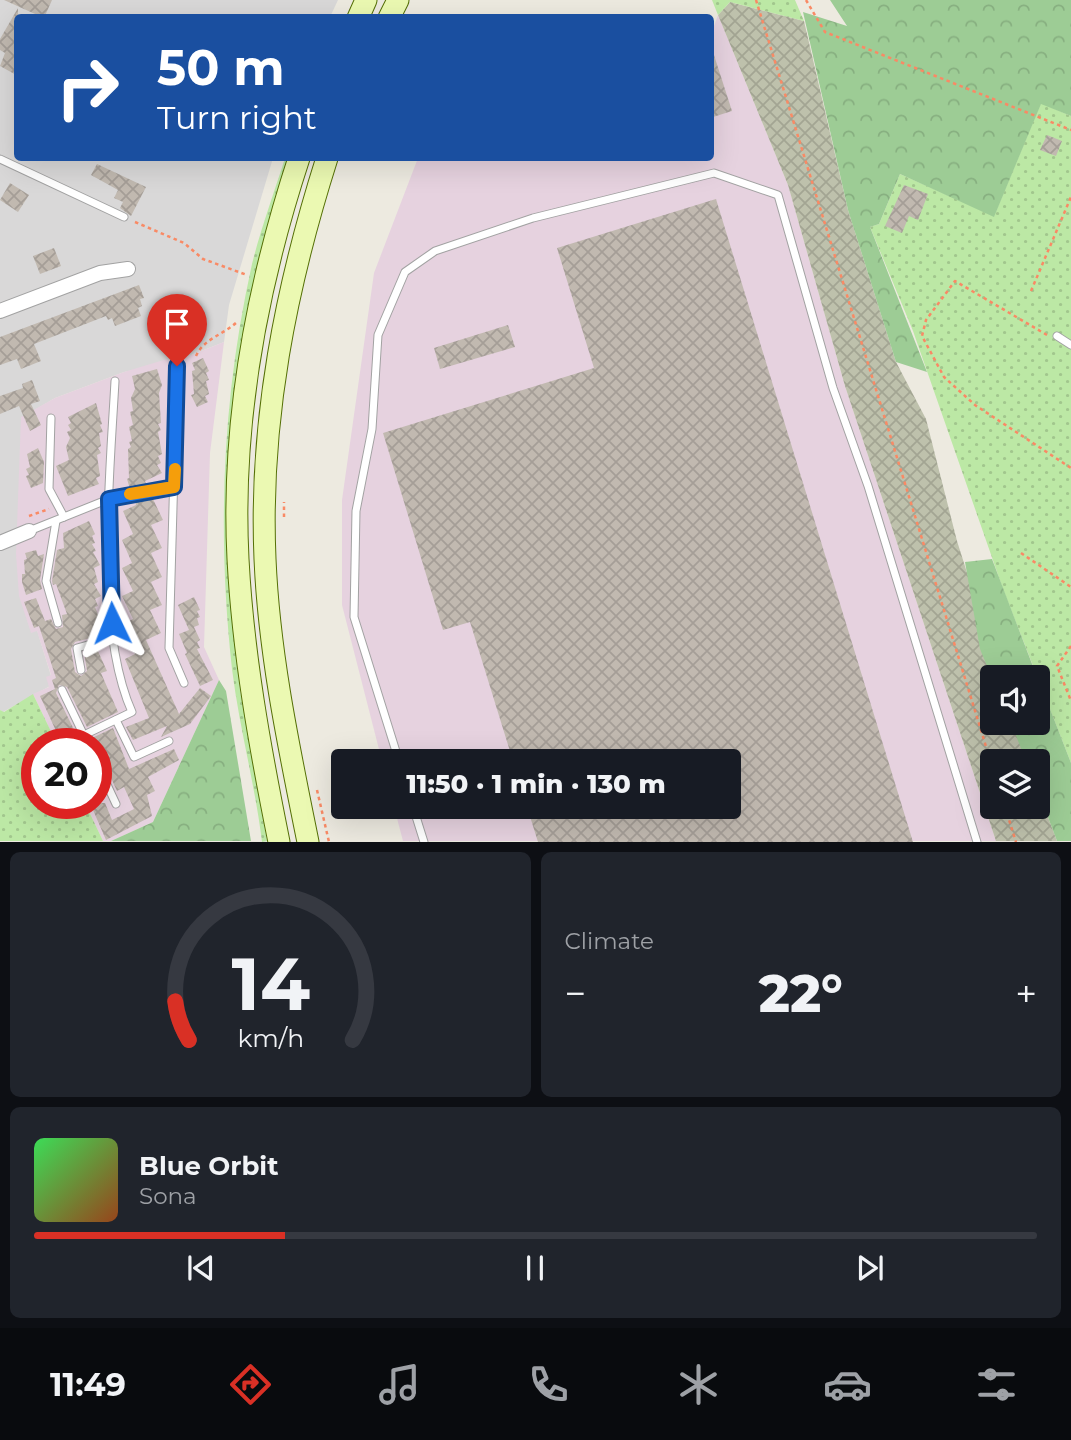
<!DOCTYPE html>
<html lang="en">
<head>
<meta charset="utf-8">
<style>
	:root { --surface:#171b24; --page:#20242c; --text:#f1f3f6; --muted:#9ea1a6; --line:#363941; --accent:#d93025 }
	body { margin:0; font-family:Montserrat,sans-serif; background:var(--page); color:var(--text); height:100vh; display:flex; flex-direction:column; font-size:26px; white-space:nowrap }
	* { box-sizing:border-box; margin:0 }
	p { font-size:23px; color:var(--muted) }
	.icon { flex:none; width:38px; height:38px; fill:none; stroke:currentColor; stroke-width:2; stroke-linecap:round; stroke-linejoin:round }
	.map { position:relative; height:842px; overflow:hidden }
	.sheet { display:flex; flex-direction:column; gap:10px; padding:10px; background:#0d0f14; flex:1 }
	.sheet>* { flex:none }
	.top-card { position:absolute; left:14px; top:14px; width:700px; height:147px; border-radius:7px; box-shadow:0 7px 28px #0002; background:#1a4fa0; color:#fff; overflow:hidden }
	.buttons { position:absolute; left:980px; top:665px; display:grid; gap:14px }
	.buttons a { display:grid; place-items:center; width:70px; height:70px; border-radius:7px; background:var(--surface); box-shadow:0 7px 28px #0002; font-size:35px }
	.speed { position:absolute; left:21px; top:728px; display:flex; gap:14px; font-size:35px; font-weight:700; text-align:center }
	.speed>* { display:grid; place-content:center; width:91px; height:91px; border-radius:50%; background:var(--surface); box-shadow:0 7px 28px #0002; line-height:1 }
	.speed .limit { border:10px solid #d22; background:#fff; color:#111 }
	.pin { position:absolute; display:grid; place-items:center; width:60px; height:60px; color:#fff; margin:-72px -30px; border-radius:50% 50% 50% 0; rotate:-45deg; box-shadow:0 0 7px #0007 }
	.pin .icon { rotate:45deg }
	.me { position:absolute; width:77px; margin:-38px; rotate:358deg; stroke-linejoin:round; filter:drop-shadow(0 0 5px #0008) }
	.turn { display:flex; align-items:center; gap:24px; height:147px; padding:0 28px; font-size:32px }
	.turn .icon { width:91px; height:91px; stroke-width:2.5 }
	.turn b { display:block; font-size:49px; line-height:60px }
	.big { font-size:52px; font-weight:800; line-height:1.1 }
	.sheet .card { flex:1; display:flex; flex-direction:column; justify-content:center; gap:10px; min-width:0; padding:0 24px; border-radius:10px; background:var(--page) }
	.sheet .dial { align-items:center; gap:0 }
	.dial svg { height:182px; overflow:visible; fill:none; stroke:var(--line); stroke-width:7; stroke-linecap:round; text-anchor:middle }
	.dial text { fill:var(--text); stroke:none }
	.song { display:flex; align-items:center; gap:21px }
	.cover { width:84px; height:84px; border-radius:10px; background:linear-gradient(135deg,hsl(130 70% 55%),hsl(20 70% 35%)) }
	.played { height:7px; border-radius:4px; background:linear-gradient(90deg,var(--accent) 25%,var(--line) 25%) }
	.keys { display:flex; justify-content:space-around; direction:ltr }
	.heat { display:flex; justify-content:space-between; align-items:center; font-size:38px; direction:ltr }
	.sheet .tiles { flex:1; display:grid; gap:10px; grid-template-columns:1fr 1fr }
	.card:last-child { grid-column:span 2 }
	.trip { position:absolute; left:331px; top:749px; width:410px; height:70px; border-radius:7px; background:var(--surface); box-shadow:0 7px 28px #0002; font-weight:800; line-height:70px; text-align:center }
	.tab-bar { display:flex; height:112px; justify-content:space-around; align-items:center; background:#090b0e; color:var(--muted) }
	.tab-bar .icon { width:49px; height:49px }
	.tab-bar .on { color:var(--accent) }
	.tab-bar b { font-size:32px; color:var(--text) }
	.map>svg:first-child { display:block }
	.residential { fill:#d9d8d8 }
	.industrial { fill:#e6d2df }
	.construction { fill:url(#construction-cross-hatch) }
	.grass { fill:url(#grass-dots) }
	.forest { fill:url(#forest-crowns) }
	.building { fill:url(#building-cross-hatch) }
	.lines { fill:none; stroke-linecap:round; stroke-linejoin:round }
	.lane-casing { stroke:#a2a2a2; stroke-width:9 }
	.street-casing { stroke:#a2a2a2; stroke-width:16 }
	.secondary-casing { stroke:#546f05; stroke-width:23 }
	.path { stroke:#f98a65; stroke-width:2.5; stroke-dasharray:3.5 3.5; stroke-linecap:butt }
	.lane { stroke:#fff; stroke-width:7 }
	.street { stroke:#fff; stroke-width:14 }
	.secondary { stroke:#ebf9b2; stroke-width:21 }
	.route-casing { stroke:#114b97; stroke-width:18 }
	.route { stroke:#1a73e8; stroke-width:12 }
	.slow { stroke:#f59e0b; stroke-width:12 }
</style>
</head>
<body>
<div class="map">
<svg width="1071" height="842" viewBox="0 0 1071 842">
	<defs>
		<pattern id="construction-cross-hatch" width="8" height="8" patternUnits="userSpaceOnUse" patternTransform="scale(1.75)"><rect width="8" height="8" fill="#bec1ac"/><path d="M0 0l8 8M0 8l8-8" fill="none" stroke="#a3a593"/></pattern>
		<pattern id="grass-dots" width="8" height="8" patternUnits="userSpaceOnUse" patternTransform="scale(1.75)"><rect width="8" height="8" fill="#bce8a5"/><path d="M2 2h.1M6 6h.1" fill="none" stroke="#a1c68d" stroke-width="1.8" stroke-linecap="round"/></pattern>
		<pattern id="forest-crowns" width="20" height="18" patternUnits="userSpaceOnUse" patternTransform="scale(1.75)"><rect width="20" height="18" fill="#9dcc95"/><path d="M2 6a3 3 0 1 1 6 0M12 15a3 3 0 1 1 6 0" fill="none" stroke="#87af80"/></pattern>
		<pattern id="building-cross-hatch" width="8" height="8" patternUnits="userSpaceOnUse" patternTransform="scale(1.75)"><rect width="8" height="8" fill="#c1b9b0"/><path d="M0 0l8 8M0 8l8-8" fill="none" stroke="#a59e97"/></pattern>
	</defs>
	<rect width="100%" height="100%" fill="#edeae0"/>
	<polygon class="residential" points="0,0 338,0 330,17 18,18 18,158 273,158 229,305 224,342 176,361 124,372 55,398 21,418 31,632 37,630 51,676 50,686 3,712 0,710"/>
	<g class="industrial">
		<polygon points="718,15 788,185 845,386 996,841 403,841 394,807 728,807 728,761 382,761 342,605 342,500 374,273 418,158 710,158 711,34"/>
		<polygon points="224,342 210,453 204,647 219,680 153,822 111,841 103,841 85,803 96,803 96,744 57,744 33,694 49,687 46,677 51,675 37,631 31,633 19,596 16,554 21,417 55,398 124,372 167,359 176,361"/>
	</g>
	<polygon class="construction" points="730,2 804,21 848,210 896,362 926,419 957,541 1000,677 992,677 992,723 1014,723 1026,761 992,761 992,807 1038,807 1038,791 1057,841 996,841 845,386 788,185 718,15"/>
	<g class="grass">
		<polygon points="712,0 795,0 804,21 730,2 718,15"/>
		<polygon points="1041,103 1071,116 1071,763 1003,589 913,331 870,227 879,224 900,174 994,216"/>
		<path d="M285,158H289L263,245L246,323L232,619L240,690L267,841L262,842C255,784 239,727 232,669C217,533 222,398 252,264C261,228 274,193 285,158Z"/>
		<polygon points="33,694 57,744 37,744 37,803 85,803 103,841 0,841 0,710 4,712"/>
	</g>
	<g class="forest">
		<polygon points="830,0 1071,0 1071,116 1041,104 994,217 900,174 879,224 870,227 927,372 896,362 848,210 803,12 847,26"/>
		<polygon points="992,559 1037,677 992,678 980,649 965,562"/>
		<polygon points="1038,678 1071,763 1071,841 1057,841 1038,791 1038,761 1026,761 1011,723 1038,723"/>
		<polygon points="219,680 226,691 251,841 111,841 153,822"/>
	</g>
	<g class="building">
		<polygon points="4,0 52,0 44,18"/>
		<polygon points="18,8 18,76 0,66 5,53 0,50 0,39"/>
		<polygon points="713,52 732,111 713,117 710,53"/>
		<polygon points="1047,135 1062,141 1056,156 1040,150"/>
		<polygon points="97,164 146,187 131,216 120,208 123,202 114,198 118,190 91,175"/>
		<polygon points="10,183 29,195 18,212 0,200"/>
		<polygon points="904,185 928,194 918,220 909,216 902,233 885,226"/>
		<polygon points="716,199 913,842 538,842 527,807 728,807 728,761 513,761 470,622 443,630 383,433 594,368 557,248"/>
		<polygon points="54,248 61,266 40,274 33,256"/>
		<polygon points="139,285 144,298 140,299 142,306 138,308 141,316 115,326 112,318 108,320 106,316 34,344 41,361 21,369 17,359 0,365 0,337"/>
		<polygon points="508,325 515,347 440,369 434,348"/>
		<polygon points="203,358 209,371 206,373 209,380 206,381 209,394 205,396 208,402 197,407 191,395 194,394 192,371 195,370 192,363"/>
		<polygon points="157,369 162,385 159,393 161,423 158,424 161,430 158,432 162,454 158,456 161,463 157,465 162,473 145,481 147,486 130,489 127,479 129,478 128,449 131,447 129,442 132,441 129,427 133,425 130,412 133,411 131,398 135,389 132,376"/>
		<polygon points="32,380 40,401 31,404 41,425 30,431 19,406 0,414 0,396 23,388 22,384"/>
		<polygon points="96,403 102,424 100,425 103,432 99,433 101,446 98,448 101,453 97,455 100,476 96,478 99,484 68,496 56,466 69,460 66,447 70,438 67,432 71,430 68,425 71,423 68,417"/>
		<polygon points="38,448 44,462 43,483 31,488 26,476 29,475 26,469 30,467 27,454"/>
		<polygon points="152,497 163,520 151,525 162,548 151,553 162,577 151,582 162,605 150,610 161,633 146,640 179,714 200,688 211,696 190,724 161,737 167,726 133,740 126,727 149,718 125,659 135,654 121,625 133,619 122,596 133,591 122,568 132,563 122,540 133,534 123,511 136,505 135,500"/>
		<polygon points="89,521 95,534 92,536 95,543 92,544 96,551 93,552 100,565 94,568 98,582 94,584 101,596 95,599 98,606 95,607 106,634 75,642 71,649 75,672 81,676 87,671 84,652 97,649 107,671 101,673 118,712 87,727 67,687 59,685 56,693 81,744 62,744 40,696 55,689 52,680 56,678 39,626 34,628 24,602 36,598 45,621 51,619 56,629 63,627 62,615 67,614 56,584 53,585 52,581 57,550 64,548 63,533"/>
		<polygon points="36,550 38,556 44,554 40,580 42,589 26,595 22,582 22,574 25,574 24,560 27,559 25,553"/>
		<polygon points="194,597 200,610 197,611 200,617 197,618 199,625 194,627 200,640 197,642 200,648 194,650 197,649 213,680 200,686 185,654 187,653 179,634 189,630 178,605"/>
		<polygon points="113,728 129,769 174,749 179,760 148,777 155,791 147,795 152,816 106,840 90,803 105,803 112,820 134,809 124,787 117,791 102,758 96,755 96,744 92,738"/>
	</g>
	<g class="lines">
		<g class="lane-casing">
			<g id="lane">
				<polyline points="0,159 124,217"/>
				<polyline points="1057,336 1071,345"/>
				<polyline points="177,366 169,648 184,683"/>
				<polyline points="51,418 49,489 64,517"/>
				<polyline points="56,521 46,581 58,623"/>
				<polyline points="29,531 109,499 174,487"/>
				<polyline points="81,670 77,648 113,638"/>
				<polyline points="62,690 88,744"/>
				<polyline points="116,720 134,757 169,741"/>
				<path d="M84,735L132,712C94,627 110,475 115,381"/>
				<polyline points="96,761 116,804"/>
				<polyline points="399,761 354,617 356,511 372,429 378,335 405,272 435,251 533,218 714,173 778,195 833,388 868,486 977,842"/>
				<polyline points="413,807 424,842"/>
			</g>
		</g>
		<g class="street-casing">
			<g id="street">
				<polyline points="0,311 100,273 128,269"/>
				<polyline points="0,543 29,531"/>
			</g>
		</g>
		<g class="secondary-casing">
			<g id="secondary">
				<polyline points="358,18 366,0"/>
				<polyline points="389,18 398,0"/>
				<path d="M279,842C260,748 243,654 238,559C231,423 257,286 299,158"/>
				<path d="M308,842C289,748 269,654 265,559C259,421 286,287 327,158"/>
			</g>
		</g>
		<g class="path">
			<polyline points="756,0 992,766"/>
			<polyline points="806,0 825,32 1071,130"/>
			<polyline points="135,222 184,243 203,259 247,275"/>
			<polyline points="1031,291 1071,197"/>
			<polyline points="1047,335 955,281 926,320 922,336 944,377 975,405 1071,468"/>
			<path d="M196,356C204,338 224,335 238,321"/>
			<polyline points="29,516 49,509"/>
			<polyline points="284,517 284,502"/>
			<polyline points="1021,553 1071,587"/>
			<polyline points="1071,646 1057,666 1071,701"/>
			<polyline points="317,790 329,842"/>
			<polyline points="1005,807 1016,842"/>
		</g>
		<use href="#lane" class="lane"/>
		<use href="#street" class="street"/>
		<use href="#secondary" class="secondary"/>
	</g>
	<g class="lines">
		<g class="route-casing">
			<polyline id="route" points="112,623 109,499 174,487 177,366"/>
		</g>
		<use href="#route" class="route"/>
		<polyline class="slow" points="130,494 174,487 175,469"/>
	</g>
</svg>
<div class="buttons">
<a><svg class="icon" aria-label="sound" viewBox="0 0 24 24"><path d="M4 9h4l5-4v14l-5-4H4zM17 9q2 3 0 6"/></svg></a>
<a><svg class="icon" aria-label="layers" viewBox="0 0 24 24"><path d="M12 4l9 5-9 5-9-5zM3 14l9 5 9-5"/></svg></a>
</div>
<div class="speed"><div class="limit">20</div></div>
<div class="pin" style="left:177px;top:366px;background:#d93025"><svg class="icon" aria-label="arrive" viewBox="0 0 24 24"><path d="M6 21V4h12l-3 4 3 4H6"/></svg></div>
<svg class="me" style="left:112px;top:623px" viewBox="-20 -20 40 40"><path d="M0-17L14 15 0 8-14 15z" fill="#1a73e8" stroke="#fff" stroke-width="4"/></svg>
<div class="trip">11:50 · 1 min · 130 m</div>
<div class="top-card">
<div class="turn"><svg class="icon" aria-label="right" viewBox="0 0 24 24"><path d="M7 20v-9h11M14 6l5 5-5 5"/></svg><div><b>50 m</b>Turn right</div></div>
</div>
</div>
<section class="sheet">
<div class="tiles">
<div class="card dial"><svg viewBox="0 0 100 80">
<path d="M14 69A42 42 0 1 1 86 69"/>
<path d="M14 69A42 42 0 0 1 8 52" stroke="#d93025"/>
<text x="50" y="56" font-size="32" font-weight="700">14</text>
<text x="50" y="72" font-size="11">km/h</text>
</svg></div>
<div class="card"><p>Climate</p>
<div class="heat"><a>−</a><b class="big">22°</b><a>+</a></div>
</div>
<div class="card">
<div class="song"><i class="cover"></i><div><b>Blue Orbit</b><p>Sona</p></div></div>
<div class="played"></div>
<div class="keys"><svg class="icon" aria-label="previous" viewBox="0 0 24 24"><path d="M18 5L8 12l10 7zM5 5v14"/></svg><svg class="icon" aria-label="pause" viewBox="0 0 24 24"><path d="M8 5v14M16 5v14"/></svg><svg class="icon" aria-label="next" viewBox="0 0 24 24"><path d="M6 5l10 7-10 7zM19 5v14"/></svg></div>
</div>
</div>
</section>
<nav class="tab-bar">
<b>11:49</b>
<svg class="icon on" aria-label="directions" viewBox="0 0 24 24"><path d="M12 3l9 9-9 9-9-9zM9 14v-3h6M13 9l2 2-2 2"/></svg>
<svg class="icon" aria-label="music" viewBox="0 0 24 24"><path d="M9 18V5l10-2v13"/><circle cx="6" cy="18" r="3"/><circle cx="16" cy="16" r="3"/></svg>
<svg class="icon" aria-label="phone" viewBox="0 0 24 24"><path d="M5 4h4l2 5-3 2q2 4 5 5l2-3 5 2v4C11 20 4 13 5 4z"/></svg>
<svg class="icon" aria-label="climate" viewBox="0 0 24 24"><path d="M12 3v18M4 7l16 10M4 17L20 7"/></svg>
<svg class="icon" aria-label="car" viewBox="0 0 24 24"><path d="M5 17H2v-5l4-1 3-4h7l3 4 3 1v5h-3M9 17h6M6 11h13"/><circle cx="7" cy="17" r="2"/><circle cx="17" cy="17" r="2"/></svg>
<svg class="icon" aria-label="filters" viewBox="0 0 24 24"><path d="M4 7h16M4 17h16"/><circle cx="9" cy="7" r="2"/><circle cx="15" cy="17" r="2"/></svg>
</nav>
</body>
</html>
